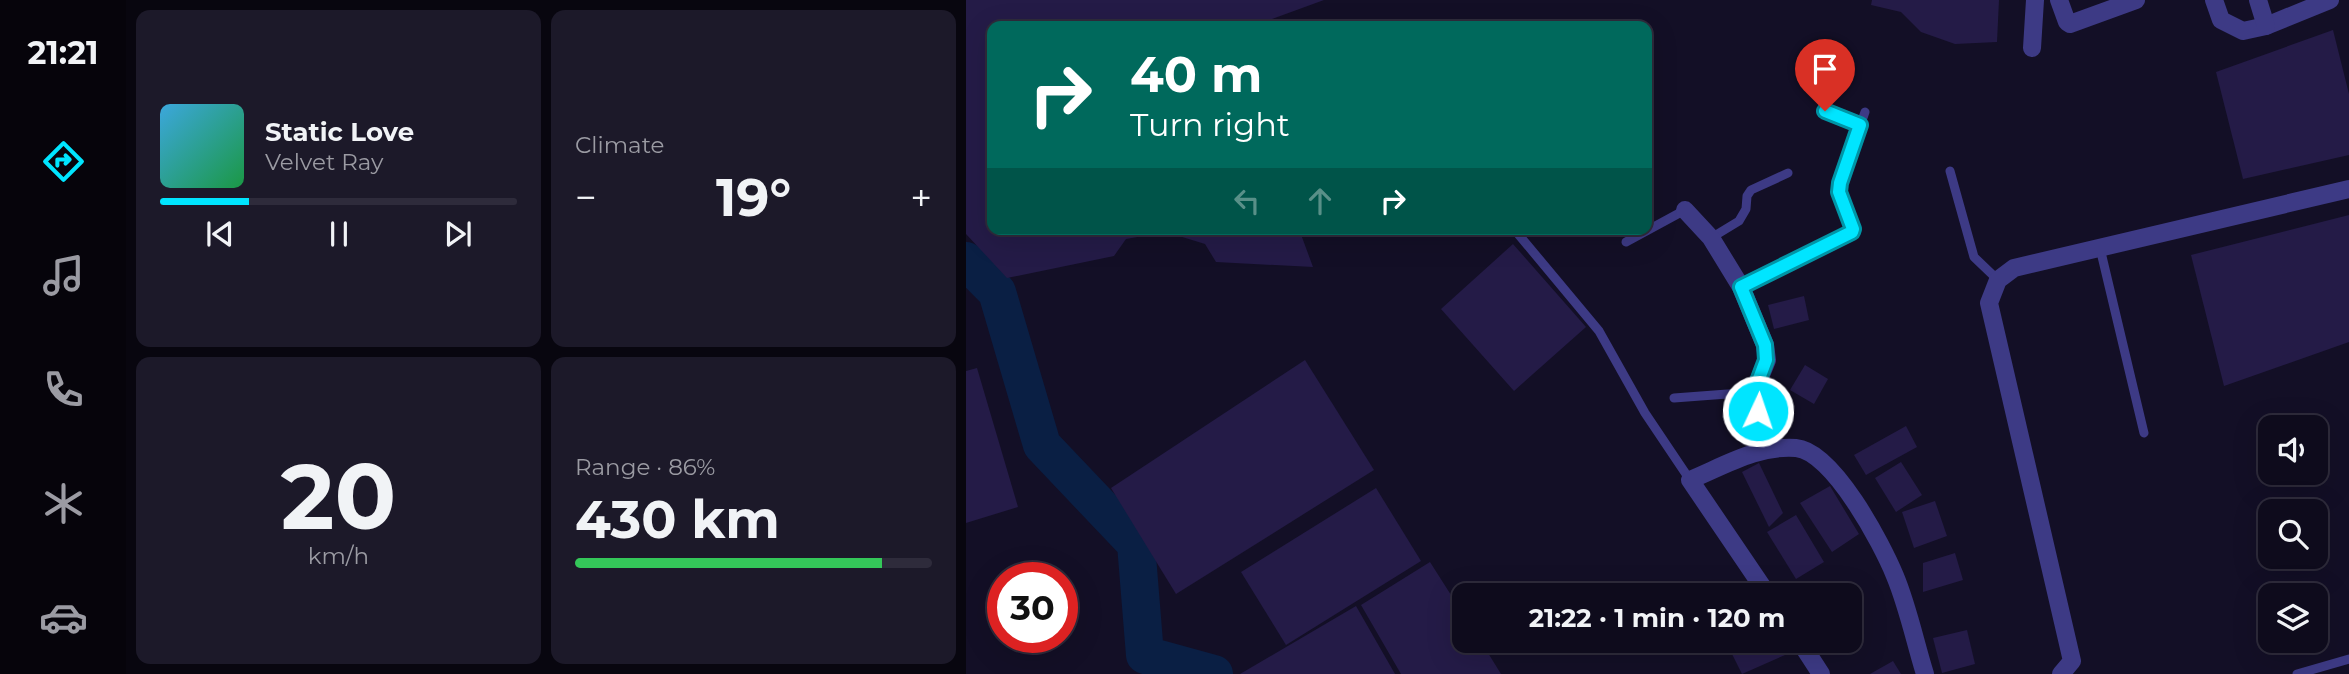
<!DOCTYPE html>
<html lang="en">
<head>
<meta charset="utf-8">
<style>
	:root { --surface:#0e0b1c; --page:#1c1929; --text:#f1f3f6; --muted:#9b9ba3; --line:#2e2b3b; --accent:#00e5ff }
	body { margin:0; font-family:Montserrat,sans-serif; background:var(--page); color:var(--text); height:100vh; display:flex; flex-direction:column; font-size:26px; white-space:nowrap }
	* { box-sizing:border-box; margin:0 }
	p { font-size:23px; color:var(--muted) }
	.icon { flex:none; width:38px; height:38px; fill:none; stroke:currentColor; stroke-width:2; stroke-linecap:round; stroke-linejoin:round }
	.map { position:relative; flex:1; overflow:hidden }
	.drawer { display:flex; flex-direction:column; gap:10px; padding:10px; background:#08060f; width:840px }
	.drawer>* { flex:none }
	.top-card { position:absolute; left:21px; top:21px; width:665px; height:214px; border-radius:14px; box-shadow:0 7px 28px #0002,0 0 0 2px var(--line); background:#00695c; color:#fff; overflow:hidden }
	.buttons { position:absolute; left:1292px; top:415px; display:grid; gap:14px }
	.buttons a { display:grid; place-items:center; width:70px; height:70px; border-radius:14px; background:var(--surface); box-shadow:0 7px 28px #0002,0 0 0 2px var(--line); font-size:35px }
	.speed { position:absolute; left:21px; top:562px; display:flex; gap:14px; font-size:35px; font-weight:700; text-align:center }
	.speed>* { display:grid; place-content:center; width:91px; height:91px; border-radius:50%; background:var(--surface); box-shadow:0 7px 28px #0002,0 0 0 2px var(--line); line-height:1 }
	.speed .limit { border:10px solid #d22; background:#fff; color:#111 }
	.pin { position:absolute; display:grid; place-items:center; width:60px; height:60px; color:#fff; margin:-72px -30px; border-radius:50% 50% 50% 0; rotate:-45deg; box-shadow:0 0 7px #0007 }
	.pin .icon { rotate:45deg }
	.me { position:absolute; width:77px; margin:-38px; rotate:3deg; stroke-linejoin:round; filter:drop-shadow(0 0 5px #0008) }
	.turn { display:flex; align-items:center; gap:24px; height:147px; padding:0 28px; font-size:32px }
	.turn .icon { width:91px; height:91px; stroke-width:2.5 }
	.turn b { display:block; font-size:49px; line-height:60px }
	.lanes { display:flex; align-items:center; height:66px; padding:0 28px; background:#0003; justify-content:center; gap:35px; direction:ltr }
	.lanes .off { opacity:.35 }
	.big { font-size:52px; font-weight:700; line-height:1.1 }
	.drawer .tile { flex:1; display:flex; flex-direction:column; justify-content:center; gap:10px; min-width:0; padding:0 24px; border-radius:14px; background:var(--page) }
	.drawer .dial { align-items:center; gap:0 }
	.dial b { font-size:91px; line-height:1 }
	.song { display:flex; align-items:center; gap:21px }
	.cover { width:84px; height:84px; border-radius:10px; background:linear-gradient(135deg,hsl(200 70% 55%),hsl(140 70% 35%)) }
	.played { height:7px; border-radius:4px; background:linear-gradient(90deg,var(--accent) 25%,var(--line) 25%) }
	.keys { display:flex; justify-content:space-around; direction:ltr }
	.heat { display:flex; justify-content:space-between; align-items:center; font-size:38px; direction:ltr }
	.charge { height:10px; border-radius:5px; background:linear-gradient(90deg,#34c759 86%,var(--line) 0) }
	.drawer .tiles { flex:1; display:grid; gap:10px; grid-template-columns:repeat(2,1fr) }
	.trip { position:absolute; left:486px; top:583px; width:410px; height:70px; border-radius:14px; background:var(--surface); box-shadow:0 7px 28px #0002,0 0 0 2px var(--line); font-weight:700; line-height:70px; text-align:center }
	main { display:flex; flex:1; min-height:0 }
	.dock { display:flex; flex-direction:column; width:126px; justify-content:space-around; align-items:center; background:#06040b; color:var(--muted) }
	.dock .icon { width:49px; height:49px }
	.dock .selected { color:var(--accent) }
	.dock b { font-size:32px; color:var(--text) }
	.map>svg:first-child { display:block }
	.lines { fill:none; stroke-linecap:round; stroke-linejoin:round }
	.river { stroke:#0a1f44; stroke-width:38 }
	.building { fill:#241b47 }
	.lane { stroke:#3d3a85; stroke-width:9 }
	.street { stroke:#3d3a85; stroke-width:18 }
	.route-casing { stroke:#0095a6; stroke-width:18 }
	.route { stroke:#00e5ff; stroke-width:12 }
</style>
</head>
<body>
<main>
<nav class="dock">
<b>21:21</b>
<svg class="icon selected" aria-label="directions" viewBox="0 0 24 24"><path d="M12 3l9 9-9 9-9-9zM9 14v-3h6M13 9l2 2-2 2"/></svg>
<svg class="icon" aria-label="music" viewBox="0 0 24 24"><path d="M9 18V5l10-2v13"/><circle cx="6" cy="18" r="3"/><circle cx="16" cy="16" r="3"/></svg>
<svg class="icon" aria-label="phone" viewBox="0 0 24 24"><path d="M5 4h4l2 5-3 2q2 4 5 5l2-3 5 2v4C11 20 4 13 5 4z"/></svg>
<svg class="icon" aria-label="climate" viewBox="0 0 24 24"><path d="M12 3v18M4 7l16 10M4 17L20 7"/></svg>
<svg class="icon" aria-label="car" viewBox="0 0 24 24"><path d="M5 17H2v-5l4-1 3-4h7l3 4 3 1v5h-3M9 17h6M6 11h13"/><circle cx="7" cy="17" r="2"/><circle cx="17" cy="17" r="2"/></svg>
</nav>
<section class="drawer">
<div class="tiles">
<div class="tile">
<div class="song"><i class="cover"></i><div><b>Static Love</b><p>Velvet Ray</p></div></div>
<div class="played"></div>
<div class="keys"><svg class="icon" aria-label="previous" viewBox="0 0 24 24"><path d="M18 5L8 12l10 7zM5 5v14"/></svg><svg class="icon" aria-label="pause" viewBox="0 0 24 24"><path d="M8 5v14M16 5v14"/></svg><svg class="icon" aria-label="next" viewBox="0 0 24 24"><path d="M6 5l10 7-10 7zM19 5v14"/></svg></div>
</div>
<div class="tile"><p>Climate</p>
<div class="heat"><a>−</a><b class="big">19°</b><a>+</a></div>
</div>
<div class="tile dial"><b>20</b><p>km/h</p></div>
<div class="tile"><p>Range · 86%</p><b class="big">430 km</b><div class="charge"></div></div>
</div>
</section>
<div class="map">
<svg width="1383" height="674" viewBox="0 0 1383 674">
	<rect width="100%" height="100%" fill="#130f26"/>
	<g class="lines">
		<polyline class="river" points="0,261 31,292 76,445 170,544 179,655 248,674"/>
	</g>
	<g class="building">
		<polygon points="0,0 358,0 306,19 308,26 26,26 26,229 333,229 347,267 250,262 239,244 200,232 160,239 148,256 41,278 0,234"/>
		<polygon points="906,0 1033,0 1031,42 989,44 955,32 935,12 905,5"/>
		<polygon points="1367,30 1383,94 1383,155 1277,179 1250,72"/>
		<polygon points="1383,215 1383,342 1258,386 1225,255"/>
		<polygon points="547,244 620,327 548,391 475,309"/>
		<polygon points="838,296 843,320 808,329 802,305"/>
		<polygon points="339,360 408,470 210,594 145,488"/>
		<polygon points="839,365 862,379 848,404 824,390"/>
		<polygon points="11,368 52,507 0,523 0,371"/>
		<polygon points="940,426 951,447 900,475 888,455"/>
		<polygon points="935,462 956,495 930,512 909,478"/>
		<polygon points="793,463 817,513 803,527 776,472"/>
		<polygon points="864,486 893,534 866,552 834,503"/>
		<polygon points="410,488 455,561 320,645 275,572"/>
		<polygon points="969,501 981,536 948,548 936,512"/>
		<polygon points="830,515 858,562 830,579 801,532"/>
		<polygon points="989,553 997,580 957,592 957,563"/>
		<polygon points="464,562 499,617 499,640 514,640 535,674 435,674 395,605"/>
		<polygon points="390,606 429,674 274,674"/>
		<polygon points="1001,630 1009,664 976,673 967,638"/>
		<polygon points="774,640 812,640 819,655 776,674 762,646"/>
		<polygon points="927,661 935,674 904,674"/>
	</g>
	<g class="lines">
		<g class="lane">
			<polyline points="868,50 855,89 859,111 894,125"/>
			<polyline points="984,171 1008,257 1032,280"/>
			<polyline points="548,229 633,331 679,413 724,480"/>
			<polyline points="745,238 773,221 780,209 781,196 785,190 822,173"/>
			<polyline points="660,242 719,210"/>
			<polyline points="1134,248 1178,433"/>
			<path d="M775,287L885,232C888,215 872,201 874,183L899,112"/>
			<polyline points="708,398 788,392"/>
			<polyline points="1331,674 1383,659"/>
		</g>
		<g class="street">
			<polyline points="1093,0 1101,22 1104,24 1170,0"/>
			<polyline points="1248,0 1255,20 1277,31 1300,26 1364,0"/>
			<polyline points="1292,0 1300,26"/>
			<polyline points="1066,48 1069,0"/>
			<polyline points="719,210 745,238 775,287 799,345 801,360 788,392 800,448"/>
			<path d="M802,595L724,480C758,466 792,445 830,448C867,451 916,544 929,576C942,607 949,642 959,674"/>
			<polyline points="833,640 855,674"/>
			<polyline points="1095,674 1106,661 1023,303 1032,280 1048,268 1383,189"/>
		</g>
	</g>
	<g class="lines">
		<g class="route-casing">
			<polyline id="route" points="792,411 788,392 800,360 799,345 775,287 886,232 887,229 873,192 874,183 894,125 859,111"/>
		</g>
		<use href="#route" class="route"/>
	</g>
</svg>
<div class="buttons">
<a><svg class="icon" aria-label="sound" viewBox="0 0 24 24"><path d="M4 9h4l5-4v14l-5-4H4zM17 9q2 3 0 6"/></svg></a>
<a><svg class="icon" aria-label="search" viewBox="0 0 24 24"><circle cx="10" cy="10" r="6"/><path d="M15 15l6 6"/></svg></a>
<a><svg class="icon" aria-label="layers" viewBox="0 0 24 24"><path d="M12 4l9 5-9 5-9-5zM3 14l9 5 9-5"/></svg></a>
</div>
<div class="speed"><div class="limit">30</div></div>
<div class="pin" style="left:859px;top:111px;background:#d93025"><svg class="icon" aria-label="arrive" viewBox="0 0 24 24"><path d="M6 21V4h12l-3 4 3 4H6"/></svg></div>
<svg class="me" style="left:792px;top:411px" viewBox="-20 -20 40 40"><circle r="17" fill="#00e5ff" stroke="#fff" stroke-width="3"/><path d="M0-11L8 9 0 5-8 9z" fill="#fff"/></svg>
<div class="trip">21:22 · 1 min · 120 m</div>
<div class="top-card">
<div class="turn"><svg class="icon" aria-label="right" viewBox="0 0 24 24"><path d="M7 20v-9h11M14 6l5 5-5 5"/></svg><div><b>40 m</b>Turn right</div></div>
<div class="lanes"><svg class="icon off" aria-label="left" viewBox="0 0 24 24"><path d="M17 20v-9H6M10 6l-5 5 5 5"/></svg><svg class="icon off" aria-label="ahead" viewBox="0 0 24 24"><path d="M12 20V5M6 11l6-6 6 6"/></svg><svg class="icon" aria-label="right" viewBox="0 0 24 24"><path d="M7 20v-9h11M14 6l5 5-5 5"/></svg></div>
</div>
</div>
</main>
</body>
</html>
